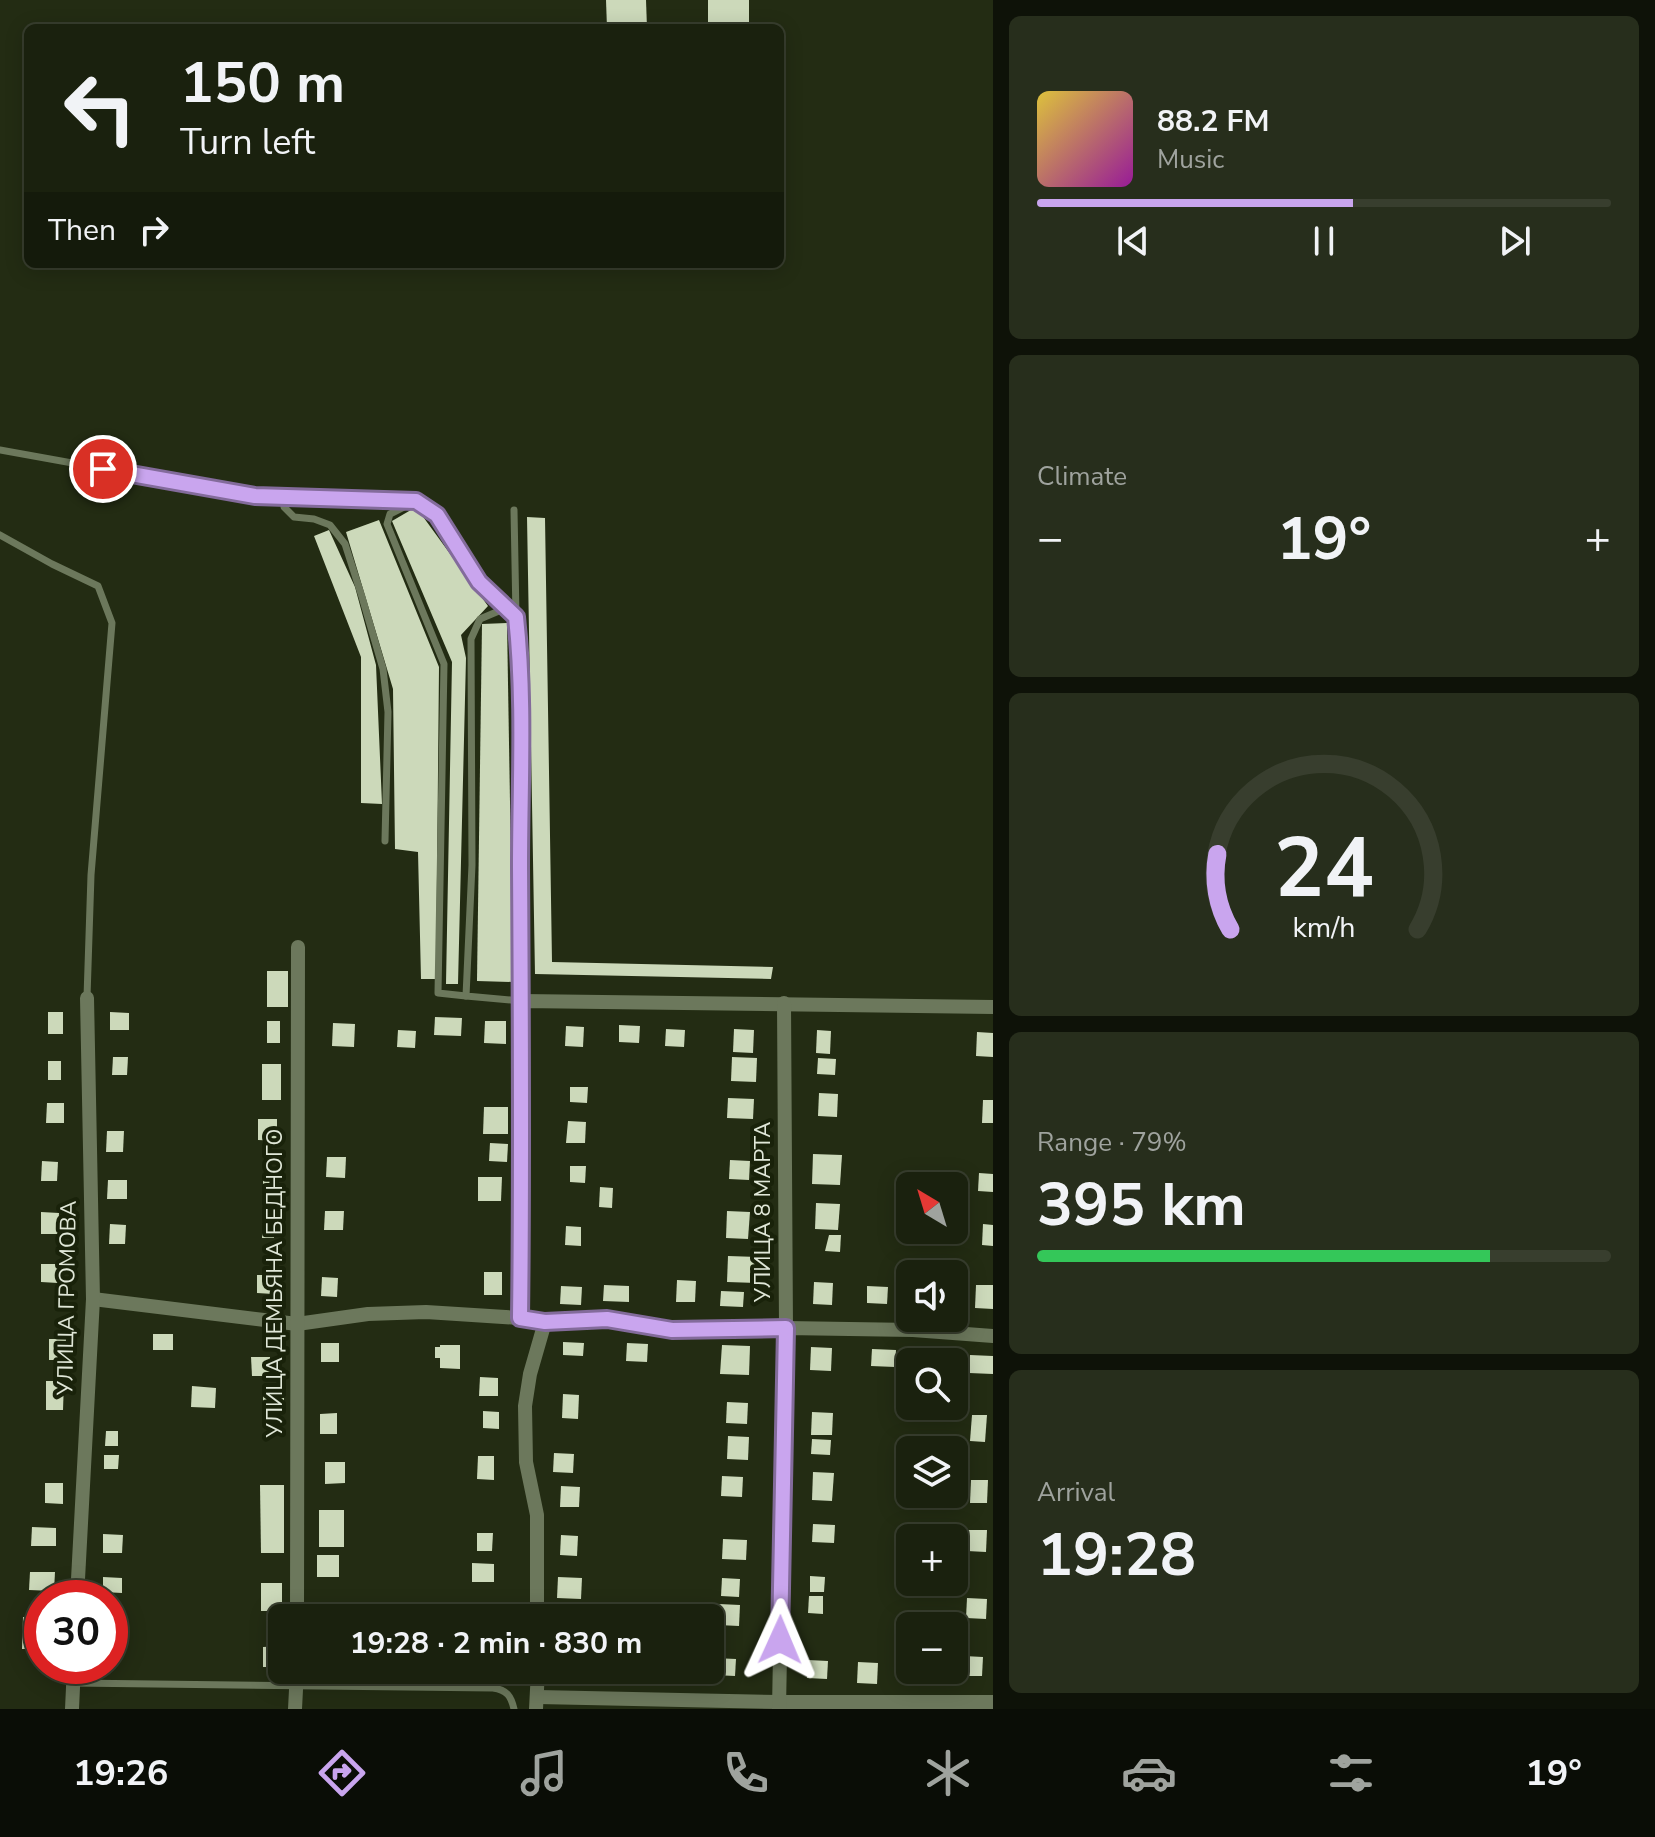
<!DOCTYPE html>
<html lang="en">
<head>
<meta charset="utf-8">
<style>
	:root { --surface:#1a210e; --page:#272e1c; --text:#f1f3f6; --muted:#9fa39e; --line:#383e2e; --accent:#c9a5ee }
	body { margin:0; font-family:"Nunito Sans",sans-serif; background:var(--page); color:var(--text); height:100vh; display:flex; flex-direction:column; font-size:30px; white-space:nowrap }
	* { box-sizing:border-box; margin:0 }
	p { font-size:26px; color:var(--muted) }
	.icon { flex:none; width:44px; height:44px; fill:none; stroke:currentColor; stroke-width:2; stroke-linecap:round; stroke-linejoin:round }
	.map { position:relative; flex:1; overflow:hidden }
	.sheet { display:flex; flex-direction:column; gap:16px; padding:16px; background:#0e1208; width:662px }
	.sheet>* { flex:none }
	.banner { position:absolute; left:24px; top:24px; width:760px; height:244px; border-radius:12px; box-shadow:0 4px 20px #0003,0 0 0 2px var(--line); background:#1a210e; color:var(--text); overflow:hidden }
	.needle { width:52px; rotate:322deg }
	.fabs { position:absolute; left:896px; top:1172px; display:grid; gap:16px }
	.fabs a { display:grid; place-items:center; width:72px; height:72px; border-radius:12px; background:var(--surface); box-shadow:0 4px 20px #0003,0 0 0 2px var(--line); font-size:40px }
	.speed { position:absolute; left:24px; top:1580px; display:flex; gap:16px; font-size:40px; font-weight:700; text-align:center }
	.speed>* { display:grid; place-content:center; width:104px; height:104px; border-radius:50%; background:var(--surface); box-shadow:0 4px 20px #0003,0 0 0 2px var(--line); line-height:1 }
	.speed .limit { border:12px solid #d22; background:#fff; color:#111 }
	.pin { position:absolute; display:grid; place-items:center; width:68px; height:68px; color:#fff; margin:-34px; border:4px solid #fff; border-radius:50%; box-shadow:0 2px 8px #0007 }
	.me { position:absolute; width:88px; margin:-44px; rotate:1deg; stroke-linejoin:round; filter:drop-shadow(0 0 6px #0008) }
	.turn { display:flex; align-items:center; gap:28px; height:168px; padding:0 24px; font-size:36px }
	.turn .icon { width:104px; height:104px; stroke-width:2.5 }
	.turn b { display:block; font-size:56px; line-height:68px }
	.then { display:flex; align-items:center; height:76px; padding:0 24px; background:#0003; gap:16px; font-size:30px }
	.big { font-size:60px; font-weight:700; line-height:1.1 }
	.sheet .widget { flex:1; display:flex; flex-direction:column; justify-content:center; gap:12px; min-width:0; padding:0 28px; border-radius:12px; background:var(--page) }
	.sheet .dial { align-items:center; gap:0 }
	.dial svg { height:208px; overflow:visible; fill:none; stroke:var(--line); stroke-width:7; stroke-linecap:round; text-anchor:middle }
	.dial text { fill:var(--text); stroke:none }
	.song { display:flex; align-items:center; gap:24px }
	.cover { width:96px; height:96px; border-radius:12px; background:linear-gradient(135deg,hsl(50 70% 55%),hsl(300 70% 35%)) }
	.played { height:8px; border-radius:4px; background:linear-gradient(90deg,var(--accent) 55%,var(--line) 55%) }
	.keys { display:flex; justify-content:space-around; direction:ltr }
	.heat { display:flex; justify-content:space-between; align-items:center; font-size:44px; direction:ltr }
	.charge { height:12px; border-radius:6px; background:linear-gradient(90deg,#34c759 79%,var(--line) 0) }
	.trip { position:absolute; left:268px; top:1604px; width:456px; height:80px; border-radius:12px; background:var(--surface); box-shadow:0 4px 20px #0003,0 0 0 2px var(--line); font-weight:700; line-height:80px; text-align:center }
	.tab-bar { display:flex; height:128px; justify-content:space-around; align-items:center; background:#0a0d06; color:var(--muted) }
	.tab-bar .icon { width:56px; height:56px }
	.tab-bar .selected { color:var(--accent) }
	.tab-bar b { font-size:36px; color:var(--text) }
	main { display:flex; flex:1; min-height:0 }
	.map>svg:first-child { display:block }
	.building { fill:#ccd9ba }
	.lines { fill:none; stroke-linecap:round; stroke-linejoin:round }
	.lane { stroke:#6c785c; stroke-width:7 }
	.street { stroke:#6c785c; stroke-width:14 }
	.route-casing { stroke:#836b9b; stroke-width:20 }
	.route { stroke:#c9a5ee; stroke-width:14 }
	.labels { text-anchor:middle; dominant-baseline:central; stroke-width:8; stroke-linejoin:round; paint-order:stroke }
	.street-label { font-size:22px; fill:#e0e7d8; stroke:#19220a }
</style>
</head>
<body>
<main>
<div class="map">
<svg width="993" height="1709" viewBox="0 0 993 1709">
	<rect width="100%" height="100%" fill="#232c13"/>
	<g class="building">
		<polygon points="606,0 646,0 647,28 607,28"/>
		<rect x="708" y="0" width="41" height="28"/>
		<polygon points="416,507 488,606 461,635 466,658 458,984 446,984 452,662 392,521"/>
		<polygon points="527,517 545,518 552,962 773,967 771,979 535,974"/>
		<polygon points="379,520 439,667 436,979 421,979 418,852 395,849 393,689 346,532"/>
		<polygon points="329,530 355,587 376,665 382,804 361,803 361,657 314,536"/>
		<polygon points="507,623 513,982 477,981 482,624"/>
		<rect x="267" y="971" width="21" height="36"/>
		<rect x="48" y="1012" width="15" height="22"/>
		<polygon points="110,1012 129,1013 129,1030 110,1030"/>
		<polygon points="435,1017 462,1018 461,1036 434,1035"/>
		<rect x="267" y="1021" width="13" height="22"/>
		<polygon points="485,1021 506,1021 506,1044 484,1043"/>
		<polygon points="333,1023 355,1024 354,1047 332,1046"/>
		<polygon points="619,1025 640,1026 639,1043 619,1042"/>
		<polygon points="566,1026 584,1027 583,1047 565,1046"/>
		<polygon points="666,1029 685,1030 684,1047 665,1046"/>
		<polygon points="734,1029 754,1030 753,1053 733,1052"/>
		<polygon points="398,1030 416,1031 415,1048 397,1047"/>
		<polygon points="817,1030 831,1031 830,1054 816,1053"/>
		<polygon points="977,1032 993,1033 993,1057 976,1056"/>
		<polygon points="113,1057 128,1057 127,1075 112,1075"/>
		<polygon points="732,1057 757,1058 756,1082 731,1081"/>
		<polygon points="818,1058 836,1059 835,1075 817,1074"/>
		<rect x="48" y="1061" width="13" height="19"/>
		<rect x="262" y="1064" width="19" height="36"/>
		<polygon points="570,1087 588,1087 587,1103 570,1102"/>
		<polygon points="819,1093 838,1094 837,1117 818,1116"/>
		<polygon points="728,1098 754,1099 753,1119 727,1118"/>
		<polygon points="983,1100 993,1100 993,1123 982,1123"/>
		<polygon points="47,1103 64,1103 64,1123 46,1123"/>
		<polygon points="484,1107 508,1107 508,1134 483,1134"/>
		<polygon points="258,1119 277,1119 277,1141 258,1140"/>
		<polygon points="568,1121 586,1122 585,1143 566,1143"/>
		<polygon points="107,1131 124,1131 123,1152 106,1152"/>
		<polygon points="490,1143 508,1144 507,1162 489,1161"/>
		<polygon points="813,1154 842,1155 840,1185 812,1184"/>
		<polygon points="327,1157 346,1157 345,1178 326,1177"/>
		<polygon points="730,1160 750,1161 749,1180 729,1179"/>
		<polygon points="42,1161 58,1162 57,1181 41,1181"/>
		<polygon points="570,1166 586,1166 585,1183 570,1182"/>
		<polygon points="979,1173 993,1174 993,1192 978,1191"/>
		<rect x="263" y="1177" width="13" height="16"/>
		<polygon points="478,1177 502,1177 501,1201 478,1201"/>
		<polygon points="108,1180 127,1180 127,1199 107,1199"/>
		<polygon points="600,1187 613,1188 612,1208 599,1207"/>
		<polygon points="816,1203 840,1204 838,1230 815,1229"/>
		<polygon points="325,1211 344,1211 343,1230 324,1230"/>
		<polygon points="727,1211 750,1212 748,1239 726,1238"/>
		<polygon points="41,1212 59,1213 58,1234 41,1234"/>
		<polygon points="263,1221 274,1221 274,1238 262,1238"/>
		<polygon points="110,1224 126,1225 125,1244 109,1244"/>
		<polygon points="983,1224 993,1225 993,1246 982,1245"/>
		<polygon points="566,1226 581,1227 581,1246 565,1245"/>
		<polygon points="829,1235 841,1235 840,1252 825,1251"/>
		<polygon points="728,1256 758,1257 757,1283 727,1282"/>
		<polygon points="41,1264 58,1264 58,1283 41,1282"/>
		<rect x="484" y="1272" width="18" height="23"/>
		<polygon points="257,1275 273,1275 273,1294 257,1293"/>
		<polygon points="322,1277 338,1278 337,1297 321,1296"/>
		<polygon points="677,1280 696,1281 695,1302 676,1302"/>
		<polygon points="814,1282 833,1283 832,1305 813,1304"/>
		<polygon points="604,1285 629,1286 629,1302 603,1301"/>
		<polygon points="976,1285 993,1285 993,1309 975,1308"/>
		<polygon points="561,1286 582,1287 581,1305 560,1304"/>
		<polygon points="867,1286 888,1287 887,1304 867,1303"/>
		<polygon points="721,1291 744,1292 743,1307 720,1306"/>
		<rect x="153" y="1334" width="20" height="16"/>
		<polygon points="49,1339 66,1339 65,1360 49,1360"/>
		<polygon points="563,1342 584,1343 583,1356 563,1355"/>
		<rect x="321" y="1343" width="18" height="19"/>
		<polygon points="627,1343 648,1344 647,1362 626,1361"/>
		<polygon points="440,1345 460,1345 460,1369 440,1368 440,1358 435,1358 435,1347 440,1347"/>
		<polygon points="722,1345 750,1346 749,1375 720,1374"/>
		<polygon points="811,1347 832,1348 831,1371 810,1370"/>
		<polygon points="872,1349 896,1350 895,1367 871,1366"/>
		<polygon points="970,1355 993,1356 993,1374 969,1373"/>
		<polygon points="251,1357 270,1357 270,1376 252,1376"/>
		<polygon points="480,1377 498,1378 498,1396 479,1396"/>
		<polygon points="46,1381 64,1381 63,1410 46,1410"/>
		<polygon points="192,1386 216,1388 215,1408 191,1407"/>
		<rect x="263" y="1394" width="21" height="19"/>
		<polygon points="563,1394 579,1395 578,1419 562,1418"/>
		<polygon points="727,1402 748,1403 747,1424 726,1423"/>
		<polygon points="483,1411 499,1412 499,1429 483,1428"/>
		<polygon points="812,1412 833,1413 832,1435 811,1435"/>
		<polygon points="337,1413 337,1434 320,1434 320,1414"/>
		<polygon points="972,1415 987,1415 985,1442 970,1441"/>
		<polygon points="106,1431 118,1431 118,1446 105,1446"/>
		<polygon points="728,1436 749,1437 748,1460 727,1459"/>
		<polygon points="812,1439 831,1440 830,1455 811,1454"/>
		<polygon points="554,1453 574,1454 573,1473 553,1472"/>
		<polygon points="104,1455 119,1455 118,1469 104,1469"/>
		<polygon points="478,1456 494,1456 494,1480 477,1479"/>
		<polygon points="325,1462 345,1462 345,1483 325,1484"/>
		<polygon points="813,1472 834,1473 832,1501 812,1500"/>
		<polygon points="722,1476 743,1477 742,1497 721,1496"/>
		<polygon points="971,1480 988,1480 987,1503 970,1503"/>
		<polygon points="45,1483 63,1483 63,1504 45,1503"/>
		<polygon points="260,1485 284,1485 284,1553 261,1553"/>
		<polygon points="561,1486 580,1487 579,1507 560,1507"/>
		<rect x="319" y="1510" width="25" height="37"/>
		<polygon points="813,1524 835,1525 834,1543 812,1542"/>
		<polygon points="32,1527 56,1528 56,1546 31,1546"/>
		<polygon points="968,1530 987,1530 986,1552 967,1551"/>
		<polygon points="477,1533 493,1533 492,1551 477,1551"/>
		<polygon points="103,1534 123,1535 122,1553 103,1553"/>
		<polygon points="561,1535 578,1536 577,1556 560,1555"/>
		<polygon points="723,1539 747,1540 746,1560 722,1559"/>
		<rect x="317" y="1555" width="22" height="22"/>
		<polygon points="472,1563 494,1564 494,1582 472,1582"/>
		<polygon points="30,1572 55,1572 54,1591 29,1590"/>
		<polygon points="810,1576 825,1577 824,1592 810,1592"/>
		<polygon points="103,1577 122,1578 122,1593 103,1592"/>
		<polygon points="558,1577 582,1578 581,1599 557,1598"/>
		<polygon points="722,1578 740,1579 739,1597 721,1596"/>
		<rect x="261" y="1583" width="21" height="28"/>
		<polygon points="809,1596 823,1596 823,1614 808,1613"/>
		<polygon points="967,1598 987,1599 986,1619 966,1618"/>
		<polygon points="719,1604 740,1605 739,1626 718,1625"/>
		<polygon points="23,1617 36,1618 36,1632 42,1632 42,1649 22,1649"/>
		<polygon points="110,1635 121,1635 121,1657 110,1656"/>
		<polygon points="281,1646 281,1667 263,1667 263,1647"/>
		<polygon points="964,1656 983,1657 982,1676 963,1676"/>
		<polygon points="714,1658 736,1659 735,1676 714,1675"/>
		<polygon points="808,1660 828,1661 827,1679 807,1678"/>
		<polygon points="858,1662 878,1663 877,1684 857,1683"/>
		<polygon points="612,1670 630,1670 629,1680 612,1679"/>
	</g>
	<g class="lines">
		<g class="lane">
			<polyline points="0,450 255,496 416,501 437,515 479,582 516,617 522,677 520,758 522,1001 466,996 472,865 471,639 480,619 506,608"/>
			<polyline points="284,497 284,507 294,517 314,519 330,525 345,544 362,597 383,669 388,712 385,841"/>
			<polyline points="414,502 390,514 387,524 444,664 438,993 466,996"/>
			<polyline points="514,510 516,617"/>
			<polyline points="0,535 52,564 98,586 112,623 91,875 87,997"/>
			<path d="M73,1683L493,1688C507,1690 511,1696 514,1709"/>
		</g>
		<g class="street">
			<polyline points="93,1299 297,1324 368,1314 426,1312 520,1318 545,1322 607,1319 672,1330 786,1328 913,1330 993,1336"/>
			<polyline points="520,1318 522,1001 993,1007"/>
			<polyline points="77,1598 93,1299 87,998"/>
			<polyline points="297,1618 298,947"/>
			<polyline points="537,1618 537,1515 526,1462 525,1406 530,1374 545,1322"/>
			<polyline points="538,1697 779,1702 993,1702"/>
			<polyline points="72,1709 74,1666"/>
			<polyline points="295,1709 297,1670"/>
			<polyline points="536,1709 538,1670"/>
			<polyline points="779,1709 786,1328 784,1003"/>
		</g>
	</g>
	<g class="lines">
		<g class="route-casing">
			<path id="route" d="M103,469L255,496L416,501L437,515L479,582L516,617C525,700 520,784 520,867C521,1017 522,1167 520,1318L545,1322L607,1319L672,1330L786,1328L780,1640"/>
		</g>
		<use href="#route" class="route"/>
	</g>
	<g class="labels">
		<g class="street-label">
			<text transform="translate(763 1212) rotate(-90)">УЛИЦА 8 МАРТА</text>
			<text transform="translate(275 1283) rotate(-90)">УЛИЦА ДЕМЬЯНА БЕДНОГО</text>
			<text transform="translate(67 1298) rotate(-89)">УЛИЦА ГРОМОВА</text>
		</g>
	</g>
</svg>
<div class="fabs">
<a><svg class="needle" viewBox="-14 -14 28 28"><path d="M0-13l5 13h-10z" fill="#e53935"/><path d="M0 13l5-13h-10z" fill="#9fa39e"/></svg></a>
<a><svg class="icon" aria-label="sound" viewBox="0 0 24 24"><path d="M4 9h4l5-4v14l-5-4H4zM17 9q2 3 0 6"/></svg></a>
<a><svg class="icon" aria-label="search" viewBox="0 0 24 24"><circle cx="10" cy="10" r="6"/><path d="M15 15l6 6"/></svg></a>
<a><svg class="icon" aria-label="layers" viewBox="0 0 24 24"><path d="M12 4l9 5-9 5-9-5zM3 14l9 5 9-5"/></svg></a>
<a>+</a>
<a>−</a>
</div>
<div class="speed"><div class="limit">30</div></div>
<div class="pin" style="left:103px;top:469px;background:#d93025"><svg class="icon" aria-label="arrive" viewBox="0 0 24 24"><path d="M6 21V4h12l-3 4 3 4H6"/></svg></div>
<svg class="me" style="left:780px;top:1640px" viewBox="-20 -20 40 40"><path d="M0-17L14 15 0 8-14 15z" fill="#c9a5ee" stroke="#fff" stroke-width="4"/></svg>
<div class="trip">19:28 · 2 min · 830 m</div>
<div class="banner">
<div class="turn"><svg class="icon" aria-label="left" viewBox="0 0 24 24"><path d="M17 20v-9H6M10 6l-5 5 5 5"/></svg><div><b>150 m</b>Turn left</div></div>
<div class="then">Then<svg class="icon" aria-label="right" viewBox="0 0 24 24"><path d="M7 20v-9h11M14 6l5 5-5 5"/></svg></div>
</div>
</div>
<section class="sheet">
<div class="widget">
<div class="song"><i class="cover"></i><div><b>88.2 FM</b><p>Music</p></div></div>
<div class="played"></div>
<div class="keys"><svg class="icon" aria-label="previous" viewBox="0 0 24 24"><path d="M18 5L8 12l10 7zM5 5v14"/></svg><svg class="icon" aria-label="pause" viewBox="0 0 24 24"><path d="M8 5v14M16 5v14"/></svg><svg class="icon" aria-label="next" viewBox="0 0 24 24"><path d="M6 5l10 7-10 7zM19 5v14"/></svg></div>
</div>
<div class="widget"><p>Climate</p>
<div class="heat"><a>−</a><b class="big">19°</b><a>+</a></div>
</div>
<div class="widget dial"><svg viewBox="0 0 100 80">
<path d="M14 69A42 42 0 1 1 86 69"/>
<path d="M14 69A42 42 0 0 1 9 40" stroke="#c9a5ee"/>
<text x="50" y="56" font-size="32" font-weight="700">24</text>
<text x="50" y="72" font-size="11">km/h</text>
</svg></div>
<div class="widget"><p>Range · 79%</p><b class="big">395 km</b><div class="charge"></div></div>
<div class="widget"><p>Arrival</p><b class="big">19:28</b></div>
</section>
</main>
<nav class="tab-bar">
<b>19:26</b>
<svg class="icon selected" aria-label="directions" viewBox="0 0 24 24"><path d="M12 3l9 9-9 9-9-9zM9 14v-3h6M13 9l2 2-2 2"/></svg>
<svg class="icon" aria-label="music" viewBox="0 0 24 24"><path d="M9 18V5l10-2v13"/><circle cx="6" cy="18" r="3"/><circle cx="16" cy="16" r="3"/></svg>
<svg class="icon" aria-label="phone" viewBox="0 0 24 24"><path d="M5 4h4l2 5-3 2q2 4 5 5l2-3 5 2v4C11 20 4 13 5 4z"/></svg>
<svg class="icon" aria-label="climate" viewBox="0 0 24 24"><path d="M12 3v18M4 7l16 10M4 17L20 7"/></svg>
<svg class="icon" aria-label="car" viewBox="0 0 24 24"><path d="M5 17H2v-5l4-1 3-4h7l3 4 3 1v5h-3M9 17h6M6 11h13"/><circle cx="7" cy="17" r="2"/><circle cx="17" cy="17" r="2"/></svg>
<svg class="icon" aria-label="filters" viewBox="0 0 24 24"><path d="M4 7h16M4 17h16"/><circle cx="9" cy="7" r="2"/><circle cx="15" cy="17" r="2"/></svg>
<b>19°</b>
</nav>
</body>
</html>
